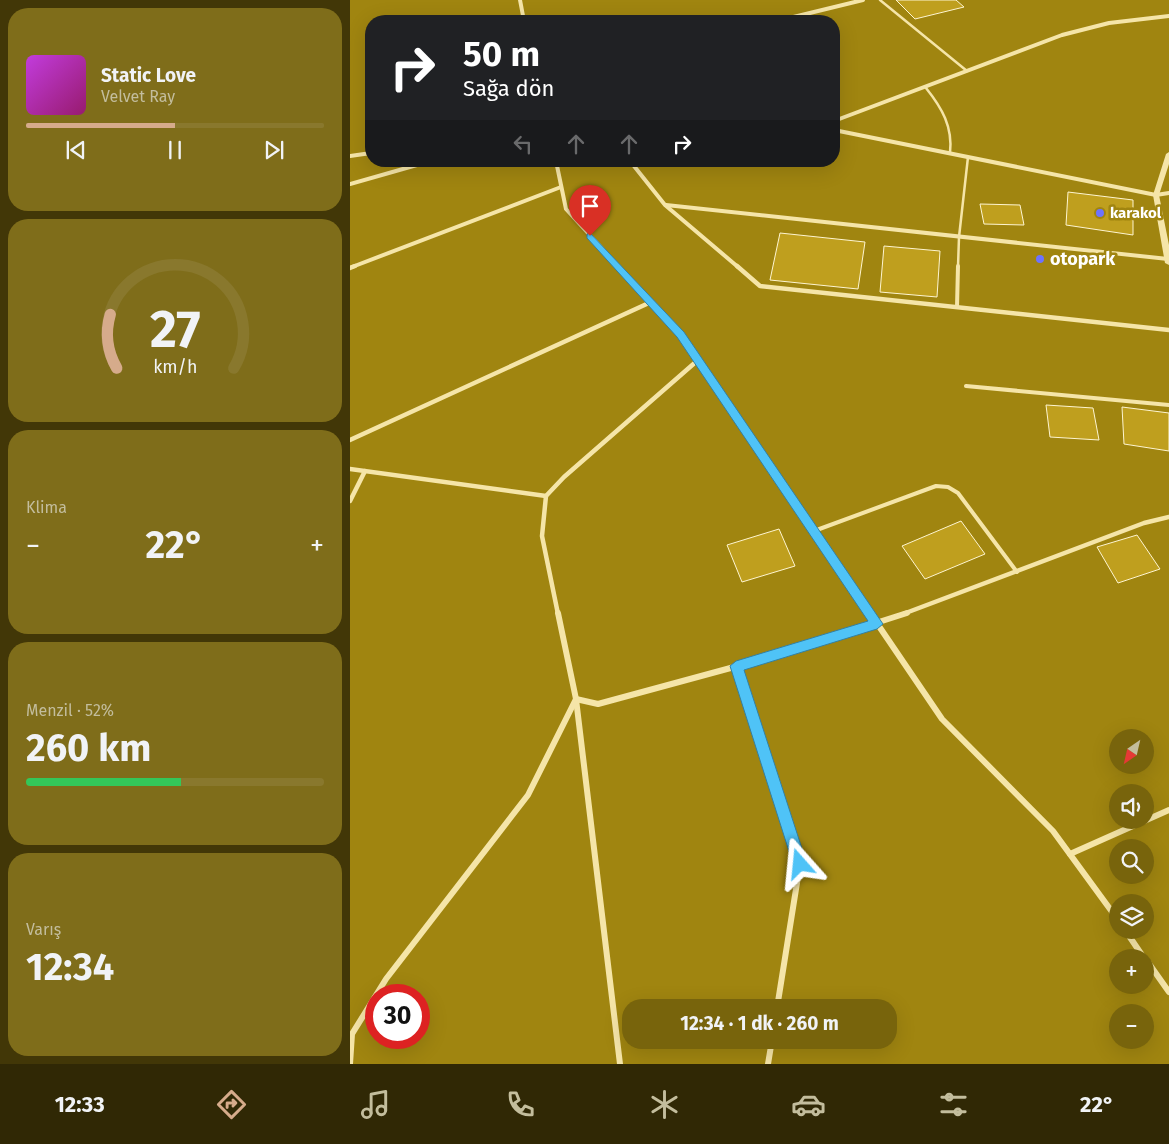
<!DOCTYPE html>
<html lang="tr">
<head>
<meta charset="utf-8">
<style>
	:root { --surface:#78640c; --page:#7f6d1a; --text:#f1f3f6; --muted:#c3bd9d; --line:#89782d; --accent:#d6ab8b }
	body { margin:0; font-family:"Fira Sans",sans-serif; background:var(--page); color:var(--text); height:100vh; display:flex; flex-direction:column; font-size:19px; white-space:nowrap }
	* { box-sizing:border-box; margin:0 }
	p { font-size:16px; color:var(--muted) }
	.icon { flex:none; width:28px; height:28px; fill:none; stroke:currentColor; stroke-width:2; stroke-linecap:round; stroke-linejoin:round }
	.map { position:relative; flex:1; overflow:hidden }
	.panel { display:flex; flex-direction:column; gap:8px; padding:8px; background:#423707; width:350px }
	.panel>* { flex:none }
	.hud { position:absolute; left:15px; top:15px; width:475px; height:152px; border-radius:20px; box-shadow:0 5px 20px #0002; background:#202124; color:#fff; overflow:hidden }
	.needle { width:32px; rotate:214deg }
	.buttons { position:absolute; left:759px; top:729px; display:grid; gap:10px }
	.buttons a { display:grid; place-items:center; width:45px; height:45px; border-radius:50%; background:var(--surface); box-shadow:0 5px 20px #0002; font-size:25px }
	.speed { position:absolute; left:15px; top:984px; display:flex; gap:10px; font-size:25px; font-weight:700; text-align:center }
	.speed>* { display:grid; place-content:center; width:65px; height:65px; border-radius:50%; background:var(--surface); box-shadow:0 5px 20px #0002; line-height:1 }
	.speed .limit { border:8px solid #d22; background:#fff; color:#111 }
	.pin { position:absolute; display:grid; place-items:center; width:42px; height:42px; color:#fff; margin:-51px -21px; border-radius:50% 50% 50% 0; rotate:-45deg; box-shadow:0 0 5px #0007 }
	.pin .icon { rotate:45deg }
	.me { position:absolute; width:55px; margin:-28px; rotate:342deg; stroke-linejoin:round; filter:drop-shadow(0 0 4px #0008) }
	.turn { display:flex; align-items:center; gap:18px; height:105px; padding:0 15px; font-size:22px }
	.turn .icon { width:65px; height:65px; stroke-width:2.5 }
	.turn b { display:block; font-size:35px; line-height:42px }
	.lanes { display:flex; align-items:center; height:48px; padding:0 15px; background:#0003; justify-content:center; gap:25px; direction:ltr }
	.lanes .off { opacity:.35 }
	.big { font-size:38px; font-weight:700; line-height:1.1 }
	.panel .tile { flex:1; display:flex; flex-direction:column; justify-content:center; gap:8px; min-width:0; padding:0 18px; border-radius:20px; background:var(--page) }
	.panel .dial { align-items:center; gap:0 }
	.dial svg { height:130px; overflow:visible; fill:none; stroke:var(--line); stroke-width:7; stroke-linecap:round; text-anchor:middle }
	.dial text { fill:var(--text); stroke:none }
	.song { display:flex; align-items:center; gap:15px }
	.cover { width:60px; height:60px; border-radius:8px; background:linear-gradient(135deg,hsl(290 70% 55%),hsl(320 70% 35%)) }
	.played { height:5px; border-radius:2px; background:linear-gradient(90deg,var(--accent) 50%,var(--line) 50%) }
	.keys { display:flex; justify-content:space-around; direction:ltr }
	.heat { display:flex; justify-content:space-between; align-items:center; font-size:28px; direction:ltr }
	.charge { height:8px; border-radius:4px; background:linear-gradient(90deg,#34c759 52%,var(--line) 0) }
	.trip { position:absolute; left:272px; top:999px; width:275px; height:50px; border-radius:20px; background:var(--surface); box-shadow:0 5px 20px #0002; font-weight:700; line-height:50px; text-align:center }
	.tab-bar { display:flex; height:80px; justify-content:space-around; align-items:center; background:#302805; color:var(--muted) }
	.tab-bar .icon { width:35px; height:35px }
	.tab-bar .active { color:var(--accent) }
	.tab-bar b { font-size:22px; color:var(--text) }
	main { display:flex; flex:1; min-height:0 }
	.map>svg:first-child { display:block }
	.building { fill:#bf9f1e; stroke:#fef5d1 }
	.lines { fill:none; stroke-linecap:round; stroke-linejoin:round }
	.service-far1 { stroke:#f5e5a8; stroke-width:2.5 }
	.service { stroke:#f5e5a8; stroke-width:4 }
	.minor-far2 { stroke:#f5e5a8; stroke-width:4 }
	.minor-far1 { stroke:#f5e5a8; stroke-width:4.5 }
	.minor { stroke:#f5e5a8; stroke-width:6 }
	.tertiary { fill:#f5e5a8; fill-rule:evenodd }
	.route { fill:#4fc3f7; stroke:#337fa1 }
	.poi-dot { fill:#6d73ff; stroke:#a08510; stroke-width:2 }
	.labels { text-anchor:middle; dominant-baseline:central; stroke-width:5; stroke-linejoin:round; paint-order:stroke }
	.far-poi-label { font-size:15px; font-weight:bold; fill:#fff; stroke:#a08510; text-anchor:start }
	.poi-label { font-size:18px; font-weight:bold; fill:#fff; stroke:#a08510; text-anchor:start }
</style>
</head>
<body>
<main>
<section class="panel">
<div class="tile">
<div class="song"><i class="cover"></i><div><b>Static Love</b><p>Velvet Ray</p></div></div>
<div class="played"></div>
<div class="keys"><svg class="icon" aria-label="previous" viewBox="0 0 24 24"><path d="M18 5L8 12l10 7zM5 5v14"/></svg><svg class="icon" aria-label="pause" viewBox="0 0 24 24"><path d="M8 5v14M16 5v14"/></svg><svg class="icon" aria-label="next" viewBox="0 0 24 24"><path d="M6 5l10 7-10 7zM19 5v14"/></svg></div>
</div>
<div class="tile dial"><svg viewBox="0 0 100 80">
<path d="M14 69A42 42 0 1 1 86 69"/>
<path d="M14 69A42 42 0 0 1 10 36" stroke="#d6ab8b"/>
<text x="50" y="56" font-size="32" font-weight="700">27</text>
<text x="50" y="72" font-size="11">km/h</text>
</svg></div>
<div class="tile"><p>Klima</p>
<div class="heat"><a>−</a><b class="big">22°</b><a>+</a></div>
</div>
<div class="tile"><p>Menzil · 52%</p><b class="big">260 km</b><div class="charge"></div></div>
<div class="tile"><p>Varış</p><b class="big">12:34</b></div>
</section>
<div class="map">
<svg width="819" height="1064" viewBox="0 0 819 1064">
	<rect width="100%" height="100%" fill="#a08510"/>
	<g class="building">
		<polygon points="546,0 606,0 614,7 565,19"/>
		<polygon points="718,192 783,200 783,235 716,225"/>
		<polygon points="630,204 670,205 674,225 634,224"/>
		<polygon points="430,233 515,242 508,289 420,280"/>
		<polygon points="534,246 590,251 587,297 530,292"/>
		<polygon points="696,405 743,408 749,440 700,437"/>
		<polygon points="772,407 819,413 819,451 774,444"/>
		<polygon points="611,521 635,554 575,579 552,546"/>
		<polygon points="429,529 445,566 392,582 377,545"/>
		<polygon points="787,535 810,569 768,583 747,547"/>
	</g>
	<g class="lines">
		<g class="service-far1">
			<polyline points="530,0 617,71"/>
			<path d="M576,88C592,108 603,127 600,153"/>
			<polyline points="608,267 609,237 618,157"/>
		</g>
		<g class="service">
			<polyline points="607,307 608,266"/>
			<polyline points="616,386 819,405"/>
			<polyline points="464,531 586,486 598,487 608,493 667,572"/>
		</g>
		<g class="minor-far2">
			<polyline points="170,0 174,21"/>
			<polyline points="427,21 513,0"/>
			<polyline points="484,121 712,35 759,23 819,16"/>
			<polyline points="484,130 806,195 819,193"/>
			<polyline points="0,156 21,153"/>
			<polyline points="206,161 216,209 269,267"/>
			<polyline points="280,161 315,205 388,267"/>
			<polyline points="0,184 81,161"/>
			<polyline points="316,205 818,259"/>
			<polyline points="2,267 211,187"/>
		</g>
		<g class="minor-far1">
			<polyline points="268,266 331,335 521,614"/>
			<polyline points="387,266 410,286 819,330"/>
			<polyline points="0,268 5,266"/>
			<polyline points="0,440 301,302"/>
			<polyline points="0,469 196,496"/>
			<polyline points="0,501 15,471"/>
			<polyline points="208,614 192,536 196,496 214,477 348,360"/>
			<polyline points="553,614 794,523 819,517"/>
		</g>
		<g class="minor">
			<polyline points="208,613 226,699 270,1064"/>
			<polyline points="520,613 592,719 703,831 768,920"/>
			<polyline points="386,667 450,864 427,1008"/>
			<polyline points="720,854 819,810"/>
			<polyline points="775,930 794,958"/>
			<polyline points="795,958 819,992"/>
			<polyline points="0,1064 2,1034 36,979 178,795 226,699 248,704 410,660 557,613"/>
			<polyline points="418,1064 422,1040"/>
		</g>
		<polygon class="tertiary" points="819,152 819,164 809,195 819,245 819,265 815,263 803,195 816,154"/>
	</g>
	<polygon class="route" points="240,233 334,332 533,624 527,629 394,670 457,864 455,869 450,871 445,869 443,864 380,666 386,661 518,621 327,337 237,238 237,234"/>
	<g class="poi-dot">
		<circle cx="750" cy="213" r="5"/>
		<circle cx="690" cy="259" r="5"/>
	</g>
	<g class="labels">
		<g class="far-poi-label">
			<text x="760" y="213">karakol</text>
		</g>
		<g class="poi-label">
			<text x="700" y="259">otopark</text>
		</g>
	</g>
</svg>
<div class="buttons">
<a><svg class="needle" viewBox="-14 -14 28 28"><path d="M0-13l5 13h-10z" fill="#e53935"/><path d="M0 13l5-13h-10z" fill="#c3bd9d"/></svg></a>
<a><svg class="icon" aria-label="sound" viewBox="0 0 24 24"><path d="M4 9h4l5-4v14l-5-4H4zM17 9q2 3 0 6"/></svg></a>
<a><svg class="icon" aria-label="search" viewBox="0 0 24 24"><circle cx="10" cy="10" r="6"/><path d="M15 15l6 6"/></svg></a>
<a><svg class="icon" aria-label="layers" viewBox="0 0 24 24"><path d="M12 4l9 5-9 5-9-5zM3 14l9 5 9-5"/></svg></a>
<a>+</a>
<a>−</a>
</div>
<div class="speed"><div class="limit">30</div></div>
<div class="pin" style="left:240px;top:236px;background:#d93025"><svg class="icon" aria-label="arrive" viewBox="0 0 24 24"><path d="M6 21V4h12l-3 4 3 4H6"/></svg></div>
<svg class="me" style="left:450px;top:864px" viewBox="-20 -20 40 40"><path d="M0-17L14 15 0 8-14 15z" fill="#4fc3f7" stroke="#fff" stroke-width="4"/></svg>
<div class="trip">12:34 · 1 dk · 260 m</div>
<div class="hud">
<div class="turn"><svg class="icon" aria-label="right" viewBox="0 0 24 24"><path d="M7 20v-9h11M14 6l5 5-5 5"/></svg><div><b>50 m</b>Sağa dön</div></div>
<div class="lanes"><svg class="icon off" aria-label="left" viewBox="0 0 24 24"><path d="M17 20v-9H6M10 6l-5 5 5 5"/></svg><svg class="icon off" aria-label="ahead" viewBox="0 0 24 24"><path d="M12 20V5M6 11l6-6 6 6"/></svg><svg class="icon off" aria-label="ahead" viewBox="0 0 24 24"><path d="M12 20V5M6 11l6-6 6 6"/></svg><svg class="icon" aria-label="right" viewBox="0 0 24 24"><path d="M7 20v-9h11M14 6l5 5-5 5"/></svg></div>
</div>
</div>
</main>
<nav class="tab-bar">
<b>12:33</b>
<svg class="icon active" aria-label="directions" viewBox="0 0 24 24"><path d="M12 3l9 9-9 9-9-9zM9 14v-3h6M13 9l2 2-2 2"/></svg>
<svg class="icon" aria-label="music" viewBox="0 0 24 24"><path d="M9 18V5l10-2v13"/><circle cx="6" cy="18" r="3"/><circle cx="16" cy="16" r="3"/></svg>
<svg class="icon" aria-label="phone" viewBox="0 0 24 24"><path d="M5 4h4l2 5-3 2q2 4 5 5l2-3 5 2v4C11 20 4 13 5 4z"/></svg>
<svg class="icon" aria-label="climate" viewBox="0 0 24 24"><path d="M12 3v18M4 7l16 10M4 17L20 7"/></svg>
<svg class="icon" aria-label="car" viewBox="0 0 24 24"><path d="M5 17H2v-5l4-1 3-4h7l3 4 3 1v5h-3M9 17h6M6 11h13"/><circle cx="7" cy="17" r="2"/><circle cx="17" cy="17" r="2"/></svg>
<svg class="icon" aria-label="filters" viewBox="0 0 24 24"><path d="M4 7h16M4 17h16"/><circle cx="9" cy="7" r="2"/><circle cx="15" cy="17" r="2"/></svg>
<b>22°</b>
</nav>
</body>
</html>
